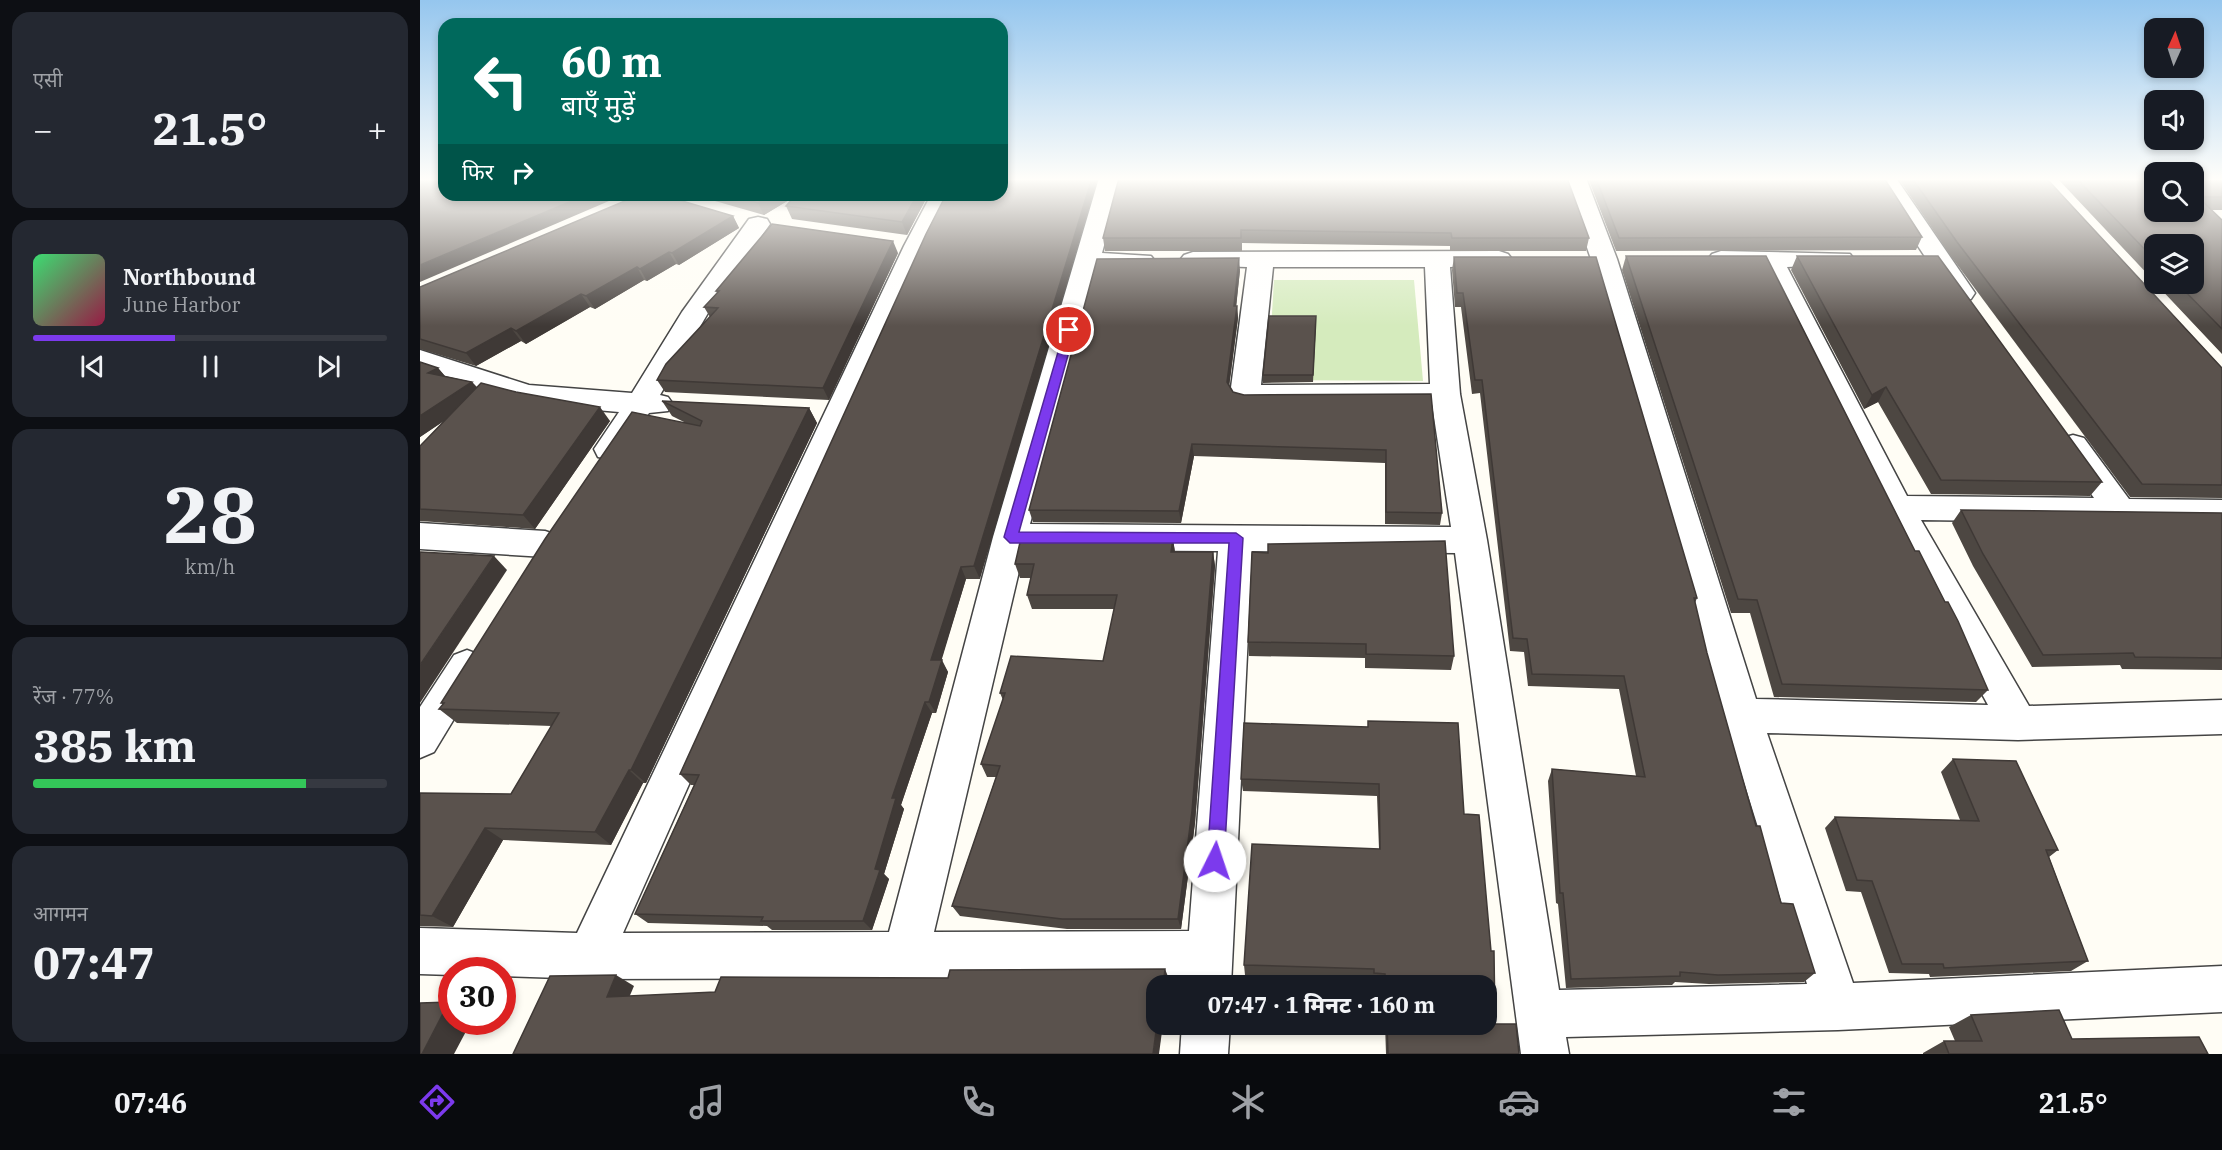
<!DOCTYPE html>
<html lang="hi">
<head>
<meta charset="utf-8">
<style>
	:root { --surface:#171b24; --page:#242831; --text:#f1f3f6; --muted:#9ea1a6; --line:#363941; --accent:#7c3aed }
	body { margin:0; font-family:"IBM Plex Serif","Noto Sans Devanagari",serif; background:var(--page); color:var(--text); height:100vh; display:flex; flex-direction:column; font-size:22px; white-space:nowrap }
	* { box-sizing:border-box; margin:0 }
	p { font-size:20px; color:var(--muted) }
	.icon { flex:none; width:33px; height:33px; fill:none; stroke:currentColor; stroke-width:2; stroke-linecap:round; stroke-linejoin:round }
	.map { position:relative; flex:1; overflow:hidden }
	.drawer { display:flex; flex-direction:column; gap:12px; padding:12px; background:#0d0f14; width:420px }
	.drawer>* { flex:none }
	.hud { position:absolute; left:18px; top:18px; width:570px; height:183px; border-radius:18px; box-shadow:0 3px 9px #0003; background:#00695c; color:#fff; overflow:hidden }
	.needle { width:39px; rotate:3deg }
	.tools { position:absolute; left:1724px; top:18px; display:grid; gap:12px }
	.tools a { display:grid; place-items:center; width:60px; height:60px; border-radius:12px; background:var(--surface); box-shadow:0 3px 9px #0003; font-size:30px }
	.speed { position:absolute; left:18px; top:957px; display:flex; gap:12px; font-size:30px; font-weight:700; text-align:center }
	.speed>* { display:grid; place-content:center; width:78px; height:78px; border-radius:50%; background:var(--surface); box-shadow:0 3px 9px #0003; line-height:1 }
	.speed .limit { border:9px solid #d22; background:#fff; color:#111 }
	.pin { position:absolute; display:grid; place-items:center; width:51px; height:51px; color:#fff; margin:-26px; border:3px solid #fff; border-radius:50%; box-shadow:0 2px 6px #0007 }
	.me { position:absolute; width:66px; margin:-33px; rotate:4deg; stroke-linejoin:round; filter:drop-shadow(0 0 4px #0008) }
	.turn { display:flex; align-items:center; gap:21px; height:126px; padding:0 24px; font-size:27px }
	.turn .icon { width:78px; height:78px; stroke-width:2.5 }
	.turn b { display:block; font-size:42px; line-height:51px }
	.then { display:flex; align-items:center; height:57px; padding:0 24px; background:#0003; gap:12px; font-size:22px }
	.big { font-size:45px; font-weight:800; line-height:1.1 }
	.drawer .widget { flex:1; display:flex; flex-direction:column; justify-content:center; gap:9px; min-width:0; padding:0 21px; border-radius:18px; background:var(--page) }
	.drawer .dial { align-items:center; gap:0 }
	.dial b { font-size:78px; line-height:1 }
	.song { display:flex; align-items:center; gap:18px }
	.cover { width:72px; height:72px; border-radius:9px; background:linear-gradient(135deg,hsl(140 70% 55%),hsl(340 70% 35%)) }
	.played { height:6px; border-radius:3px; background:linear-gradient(90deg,var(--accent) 40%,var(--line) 40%) }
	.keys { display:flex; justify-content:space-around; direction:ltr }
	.heat { display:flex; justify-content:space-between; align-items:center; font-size:33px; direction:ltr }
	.charge { height:9px; border-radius:4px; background:linear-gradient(90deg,#34c759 77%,var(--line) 0) }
	.trip { position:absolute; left:726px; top:975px; width:351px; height:60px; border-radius:18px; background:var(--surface); box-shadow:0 3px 9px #0003; font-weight:800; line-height:60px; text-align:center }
	.tabs { display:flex; height:96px; justify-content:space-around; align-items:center; background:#090b0e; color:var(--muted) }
	.tabs .icon { width:42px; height:42px }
	.tabs .current { color:var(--accent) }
	.tabs b { font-size:27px; color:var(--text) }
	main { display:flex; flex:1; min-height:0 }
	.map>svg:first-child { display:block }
	.green { fill:#d5ebbd }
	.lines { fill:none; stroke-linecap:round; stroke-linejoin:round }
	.minor-casing { stroke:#444; stroke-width:3 }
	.minor { fill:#fff; fill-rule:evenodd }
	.wall { fill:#4d4742 }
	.shaded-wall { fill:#3f3936 }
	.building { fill:#5a524d; stroke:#3f3936; stroke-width:1.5 }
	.route { fill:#7c3aed; stroke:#51269a; stroke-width:1.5 }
</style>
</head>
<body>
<main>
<section class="drawer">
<div class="widget"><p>एसी</p>
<div class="heat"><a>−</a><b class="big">21.5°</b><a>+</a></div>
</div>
<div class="widget">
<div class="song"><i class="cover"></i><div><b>Northbound</b><p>June Harbor</p></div></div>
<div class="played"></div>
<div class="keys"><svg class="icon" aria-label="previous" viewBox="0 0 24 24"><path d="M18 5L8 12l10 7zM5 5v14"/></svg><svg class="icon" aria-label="pause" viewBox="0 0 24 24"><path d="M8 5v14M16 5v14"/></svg><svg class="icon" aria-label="next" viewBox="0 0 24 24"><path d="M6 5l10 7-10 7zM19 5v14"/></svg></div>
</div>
<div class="widget dial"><b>28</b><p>km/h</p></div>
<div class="widget"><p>रेंज · 77%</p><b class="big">385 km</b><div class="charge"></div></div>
<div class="widget"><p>आगमन</p><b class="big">07:47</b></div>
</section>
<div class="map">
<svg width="1802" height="1054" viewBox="0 0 1802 1054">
	<rect width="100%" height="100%" fill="#fffdf5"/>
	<polygon class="green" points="854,280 994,280 1003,381 848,380"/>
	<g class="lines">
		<g class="minor-casing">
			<g id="minor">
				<path d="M679,178H702L682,253L731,256L735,261L731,266L678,269L610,524L1031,527L1012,404L825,405L815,402L810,395L827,267L764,265L760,260L764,255L773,252L1079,251L1088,254L1092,259L1088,264L1030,267L1040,394L1067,540L1139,990L1387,984L1303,715L1171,259L1143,178H1166L1197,259L1336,699L1568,705L1461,508L1341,267L1292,264L1288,259L1292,254L1301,251L1430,254L1434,259L1430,264L1367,267L1487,496L1674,498L1638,446L1642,438L1653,435L1664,438L1709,499L1802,500V524L1501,520L1609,706L1802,700V734L1598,740L1347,733L1433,983L1802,966V1012L1418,1030L1146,1037L1149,1054H1101L1035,553L832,551L811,986H765L766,977L170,979L82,976V970H32V975L0,974V928L157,933L484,246L511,195H535L508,246L203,933L469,932L573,537ZM853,267H1005L1010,384L841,385ZM604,550L798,551L769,931L514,932Z"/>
				<polygon points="1453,178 1476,178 1555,293 1551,299 1542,301 1533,299"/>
				<path d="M338,217L347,219L350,224L288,313L240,395L248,397L253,404L248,411L229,413C216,433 205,464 178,457L174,449L199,412L107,404L0,369V350L109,385L212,393L262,312L329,219Z"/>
				<polygon points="0,523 125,531 137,535 142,544 137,553 125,557 0,549"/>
				<polygon points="47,650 60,655 66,666 14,752 0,758 0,707 34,655"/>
				<polygon points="762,1024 810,1024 808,1054 760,1054"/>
			</g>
		</g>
		<use href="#minor" class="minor"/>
	</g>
	<g class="wall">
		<polygon points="699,178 1169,238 1166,251 1030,251 1030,246 822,243 822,251 685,251 683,238"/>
		<polygon points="1168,178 1464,178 1502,237 1496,250 1196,251"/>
		<polygon points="1478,178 1626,178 1802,368 1802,498 1710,497 1530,255"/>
		<polygon points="1637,178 1802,178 1802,210 1791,210 1802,220 1802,354 1736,284 1773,284 1734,244 1734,281"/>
		<polygon points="274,195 508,195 487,235 372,219 366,206 374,197 344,215"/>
		<polygon points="526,195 560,579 546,579 521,660 528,672 516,713 512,713 481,805 484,809 464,874 469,879 452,930 352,930 347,926 228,923 215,914 274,785 271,785 260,774"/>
		<polygon points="313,216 319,228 259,265 256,264 227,281 224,280 175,309 170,307 106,344 101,341 56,366 0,349 0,287"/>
		<polygon points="478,253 409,400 245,392 237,380 290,317 284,307 297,293 296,291"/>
		<polygon points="1206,256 1495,551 1525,602 1568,690 1556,702 1354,697 1330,613 1311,613 1202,270"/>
		<polygon points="1377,256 1682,482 1670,496 1511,494 1458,402 1444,409 1371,270"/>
		<polygon points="1034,257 1277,598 1275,603 1287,653 1336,826 1361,903 1395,973 1384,982 1289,984 1255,982 1252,985 1146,988 1138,904 1136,903 1128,781 1132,769 1216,776 1199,689 1108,686 1104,652 1090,651 1060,393 1052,394 1041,307 1035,307 1032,270"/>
		<polygon points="820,270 816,306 817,306 818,318 809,386 813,392 824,395 1011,394 1022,513 1020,525 965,524 965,463 774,456 761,523 613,522 609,510"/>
		<polygon points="896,324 893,382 843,383 843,375"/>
		<polygon points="0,362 18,368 25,376 52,382 57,387 190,421 115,529 0,521 0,446 25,420 0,437"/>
		<polygon points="242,401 389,408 397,423 226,783 223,783 191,845 83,840 33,927 0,926 0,793 91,794 132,726 37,723 19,709 23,704 21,703 264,422 252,416"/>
		<polygon points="1541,510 1802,513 1802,670 1702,669 1700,665 1612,667 1553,566 1532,523"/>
		<polygon points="753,539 755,552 793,552 795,566 775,823 761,929 647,929 540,916 532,906 576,777 567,777 561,764 583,700 580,693 683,661 694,609 612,609 607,595 611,578 600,578 595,564"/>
		<polygon points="832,552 1034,656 1031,670 945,668 945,658 829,656 828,642"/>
		<polygon points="948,721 1044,814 1075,1024 1099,1054 966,1054 965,1024 1066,1024 1066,986 964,986 964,984 953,983 953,979 825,975 824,965 959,849 957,796 823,791 821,779 948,727"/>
		<polygon points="1533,759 1638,850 1629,857 1668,961 1651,971 1510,977 1509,974 1469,973 1441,892 1426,891 1405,828 1415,817 1540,820 1521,772"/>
		<polygon points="1551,1015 1652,1039 1788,1054 1503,1054 1503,1053 1524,1041 1535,1041 1529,1027"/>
	</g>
	<g class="shaded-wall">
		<polygon points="672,178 678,178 560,579 554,566"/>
		<polygon points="166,195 203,195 0,282 0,265"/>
		<polygon points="351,195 377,195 344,215 338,203"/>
		<polygon points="497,195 508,195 487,235 482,222"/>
		<polygon points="313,216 319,228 259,265 252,253"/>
		<polygon points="473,241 478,253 409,400 403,388"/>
		<polygon points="249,252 256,264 227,281 220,269"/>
		<polygon points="819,258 820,270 815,318 814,306"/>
		<polygon points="217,267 224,280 175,309 166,296"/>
		<polygon points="161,294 170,307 106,344 96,331"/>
		<polygon points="817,306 818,318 808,395 807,382"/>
		<polygon points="91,328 101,341 56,366 46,353"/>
		<polygon points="18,368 29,381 8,373"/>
		<polygon points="52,382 63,395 0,437 0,416"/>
		<polygon points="1466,387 1458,402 1444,409 1452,395"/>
		<polygon points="180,407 190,421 115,529 103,515"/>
		<polygon points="389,408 397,423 226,783 211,770"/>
		<polygon points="772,444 774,456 761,523 759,511"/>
		<polygon points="753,539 755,553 751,552"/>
		<polygon points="793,552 795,566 775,823 761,929 758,919"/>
		<polygon points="74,556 87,570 0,703 0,665"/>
		<polygon points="541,567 546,579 518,672 511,660"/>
		<polygon points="522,660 528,672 516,713 509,702"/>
		<polygon points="505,702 512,713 481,805 484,809 464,874 469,879 452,930 443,921 455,869 472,798"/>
		<polygon points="209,770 223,783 191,845 175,832"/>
		<polygon points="65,828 83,840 33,927 12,916"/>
		<polygon points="745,969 749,979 748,986 743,986"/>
		<polygon points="196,975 214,986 205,1007 187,997"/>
		<polygon points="29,1002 32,1004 32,1022 51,1022 34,1054 2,1054"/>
		<polygon points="737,1024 743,1024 739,1054 733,1054"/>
	</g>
	<g class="building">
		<polygon points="0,178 24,178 24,195 166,195 0,265"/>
		<polygon points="582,178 672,178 554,566 541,567 511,660 522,660 509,702 505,702 472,798 476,798 455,869 460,870 443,921 341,921 343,917 215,914 279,775 260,774 506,234 526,195 582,195"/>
		<polygon points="699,178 1147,178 1169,238 1032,238 1031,233 821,230 821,238 683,238"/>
		<polygon points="1176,178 1464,178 1502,237 1199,238"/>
		<polygon points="1492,178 1626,178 1802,368 1802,485 1722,484 1537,242"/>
		<polygon points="1656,178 1734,178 1734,212 1773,212 1773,178 1802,178 1802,197 1778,197 1802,220 1802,329 1758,284 1773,284 1773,244 1734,244 1734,259"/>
		<polygon points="219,195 242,195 313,216 252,253 249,252 220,269 217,267 166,296 161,294 96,331 91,328 46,353 0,339 0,287"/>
		<polygon points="311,195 351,195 338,203"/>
		<polygon points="376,195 497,195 482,222 366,206"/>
		<polygon points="352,224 473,241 403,388 237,380 246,364 298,308 284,307 299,291 296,291"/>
		<polygon points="1206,256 1346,256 1495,551 1499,551 1525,602 1528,602 1538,621 1568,690 1362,684 1337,600 1318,599"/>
		<polygon points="1377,256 1518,256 1682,482 1521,480 1466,387 1452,395"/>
		<polygon points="1034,257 1176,257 1277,598 1274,598 1287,653 1336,826 1340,826 1361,903 1373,904 1395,973 1298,975 1260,972 1260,976 1151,979 1143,893 1140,893 1132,769 1225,777 1204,676 1112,674 1107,639 1093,638 1062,380 1055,380 1043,293 1037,293"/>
		<polygon points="819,258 814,306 817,306 807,382 813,392 824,395 1011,394 1022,513 966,512 966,450 772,444 759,511 609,510 677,259"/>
		<polygon points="849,316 896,316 893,375 843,375"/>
		<polygon points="0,362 18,368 8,373 52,382 0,416"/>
		<polygon points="61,383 96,392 180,407 103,515 0,509 0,446"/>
		<polygon points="242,401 389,408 211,770 209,770 175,832 65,828 12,916 0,915 0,793 91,794 139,713 19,709 24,703 21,703 125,539 212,412 280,426 282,421"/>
		<polygon points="1541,510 1802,513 1802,658 1715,657 1713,653 1623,655 1563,554"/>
		<polygon points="601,538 753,539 751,552 793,552 772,811 758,919 642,919 532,906 580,766 561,764 585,693 580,693 591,656 683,661 697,595 607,595 614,564 595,564"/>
		<polygon points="1025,541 1034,656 946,654 946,644 828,642 832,552 848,553 848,544"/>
		<polygon points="0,552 74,556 0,665"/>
		<polygon points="948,721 1038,723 1044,814 1059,815 1071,951 1074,951 1075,1024 1096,1024 1099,1054 968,1054 967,1024 1066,1024 1066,986 966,986 965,974 954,973 954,969 824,965 832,844 960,849 959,784 821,779 824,723 948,727"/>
		<polygon points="1533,759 1596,761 1638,850 1626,850 1668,961 1524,968 1523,964 1482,964 1452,881 1437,880 1415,817 1559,821"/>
		<polygon points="745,969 743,986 736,986 737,1024 733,1054 93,1054 130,976 196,975 187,997 295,992 301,977 528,978 530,970"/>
		<polygon points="29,1002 2,1054 0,1054 0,1003"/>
		<polygon points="1639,1010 1652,1039 1779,1037 1788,1054 1529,1054 1524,1041 1562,1041 1551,1015"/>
	</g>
	<linearGradient id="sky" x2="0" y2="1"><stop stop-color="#95c6ee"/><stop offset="0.55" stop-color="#fffefa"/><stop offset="1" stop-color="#fffefa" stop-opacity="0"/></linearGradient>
	<rect width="1802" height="326" fill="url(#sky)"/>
	<polygon class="route" points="645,328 655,330 599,532 816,533 823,538 804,861 802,867 795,870 789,867 787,861 809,543 590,543 584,537"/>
</svg>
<div class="tools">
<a><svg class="needle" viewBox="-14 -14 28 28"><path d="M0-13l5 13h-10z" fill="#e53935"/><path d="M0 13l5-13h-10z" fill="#9ea1a6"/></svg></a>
<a><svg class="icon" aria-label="sound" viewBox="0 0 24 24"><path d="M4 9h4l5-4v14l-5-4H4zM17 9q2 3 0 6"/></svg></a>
<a><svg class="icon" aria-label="search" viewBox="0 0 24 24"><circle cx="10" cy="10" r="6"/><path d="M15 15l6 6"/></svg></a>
<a><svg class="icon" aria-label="layers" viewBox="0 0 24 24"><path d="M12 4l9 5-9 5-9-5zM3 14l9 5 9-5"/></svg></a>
</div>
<div class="speed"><div class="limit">30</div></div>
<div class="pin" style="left:649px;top:330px;background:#d93025"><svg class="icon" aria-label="arrive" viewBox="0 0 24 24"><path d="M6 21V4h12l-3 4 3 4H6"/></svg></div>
<svg class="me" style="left:795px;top:861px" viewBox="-20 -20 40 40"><circle r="19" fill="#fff"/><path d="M0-13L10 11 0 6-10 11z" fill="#7c3aed"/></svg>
<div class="trip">07:47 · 1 मिनट · 160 m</div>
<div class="hud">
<div class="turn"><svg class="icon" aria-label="left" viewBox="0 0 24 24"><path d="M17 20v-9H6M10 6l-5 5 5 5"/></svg><div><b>60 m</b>बाएँ मुड़ें</div></div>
<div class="then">फिर<svg class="icon" aria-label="right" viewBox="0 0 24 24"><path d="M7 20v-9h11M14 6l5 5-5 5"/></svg></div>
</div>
</div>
</main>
<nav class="tabs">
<b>07:46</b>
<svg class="icon current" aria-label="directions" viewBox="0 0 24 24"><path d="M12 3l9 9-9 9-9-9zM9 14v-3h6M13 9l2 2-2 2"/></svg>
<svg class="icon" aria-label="music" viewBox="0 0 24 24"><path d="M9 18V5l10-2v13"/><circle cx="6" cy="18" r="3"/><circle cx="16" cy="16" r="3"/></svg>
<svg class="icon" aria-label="phone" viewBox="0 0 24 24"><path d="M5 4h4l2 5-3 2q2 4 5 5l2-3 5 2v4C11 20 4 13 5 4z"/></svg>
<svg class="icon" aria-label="climate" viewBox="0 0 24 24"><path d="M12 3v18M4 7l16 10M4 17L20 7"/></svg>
<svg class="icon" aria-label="car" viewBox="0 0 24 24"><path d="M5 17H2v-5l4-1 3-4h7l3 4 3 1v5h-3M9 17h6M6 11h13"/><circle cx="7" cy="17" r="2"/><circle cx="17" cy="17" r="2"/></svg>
<svg class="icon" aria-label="filters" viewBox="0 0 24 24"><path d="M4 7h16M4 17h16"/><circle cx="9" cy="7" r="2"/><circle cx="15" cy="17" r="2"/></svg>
<b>21.5°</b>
</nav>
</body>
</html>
